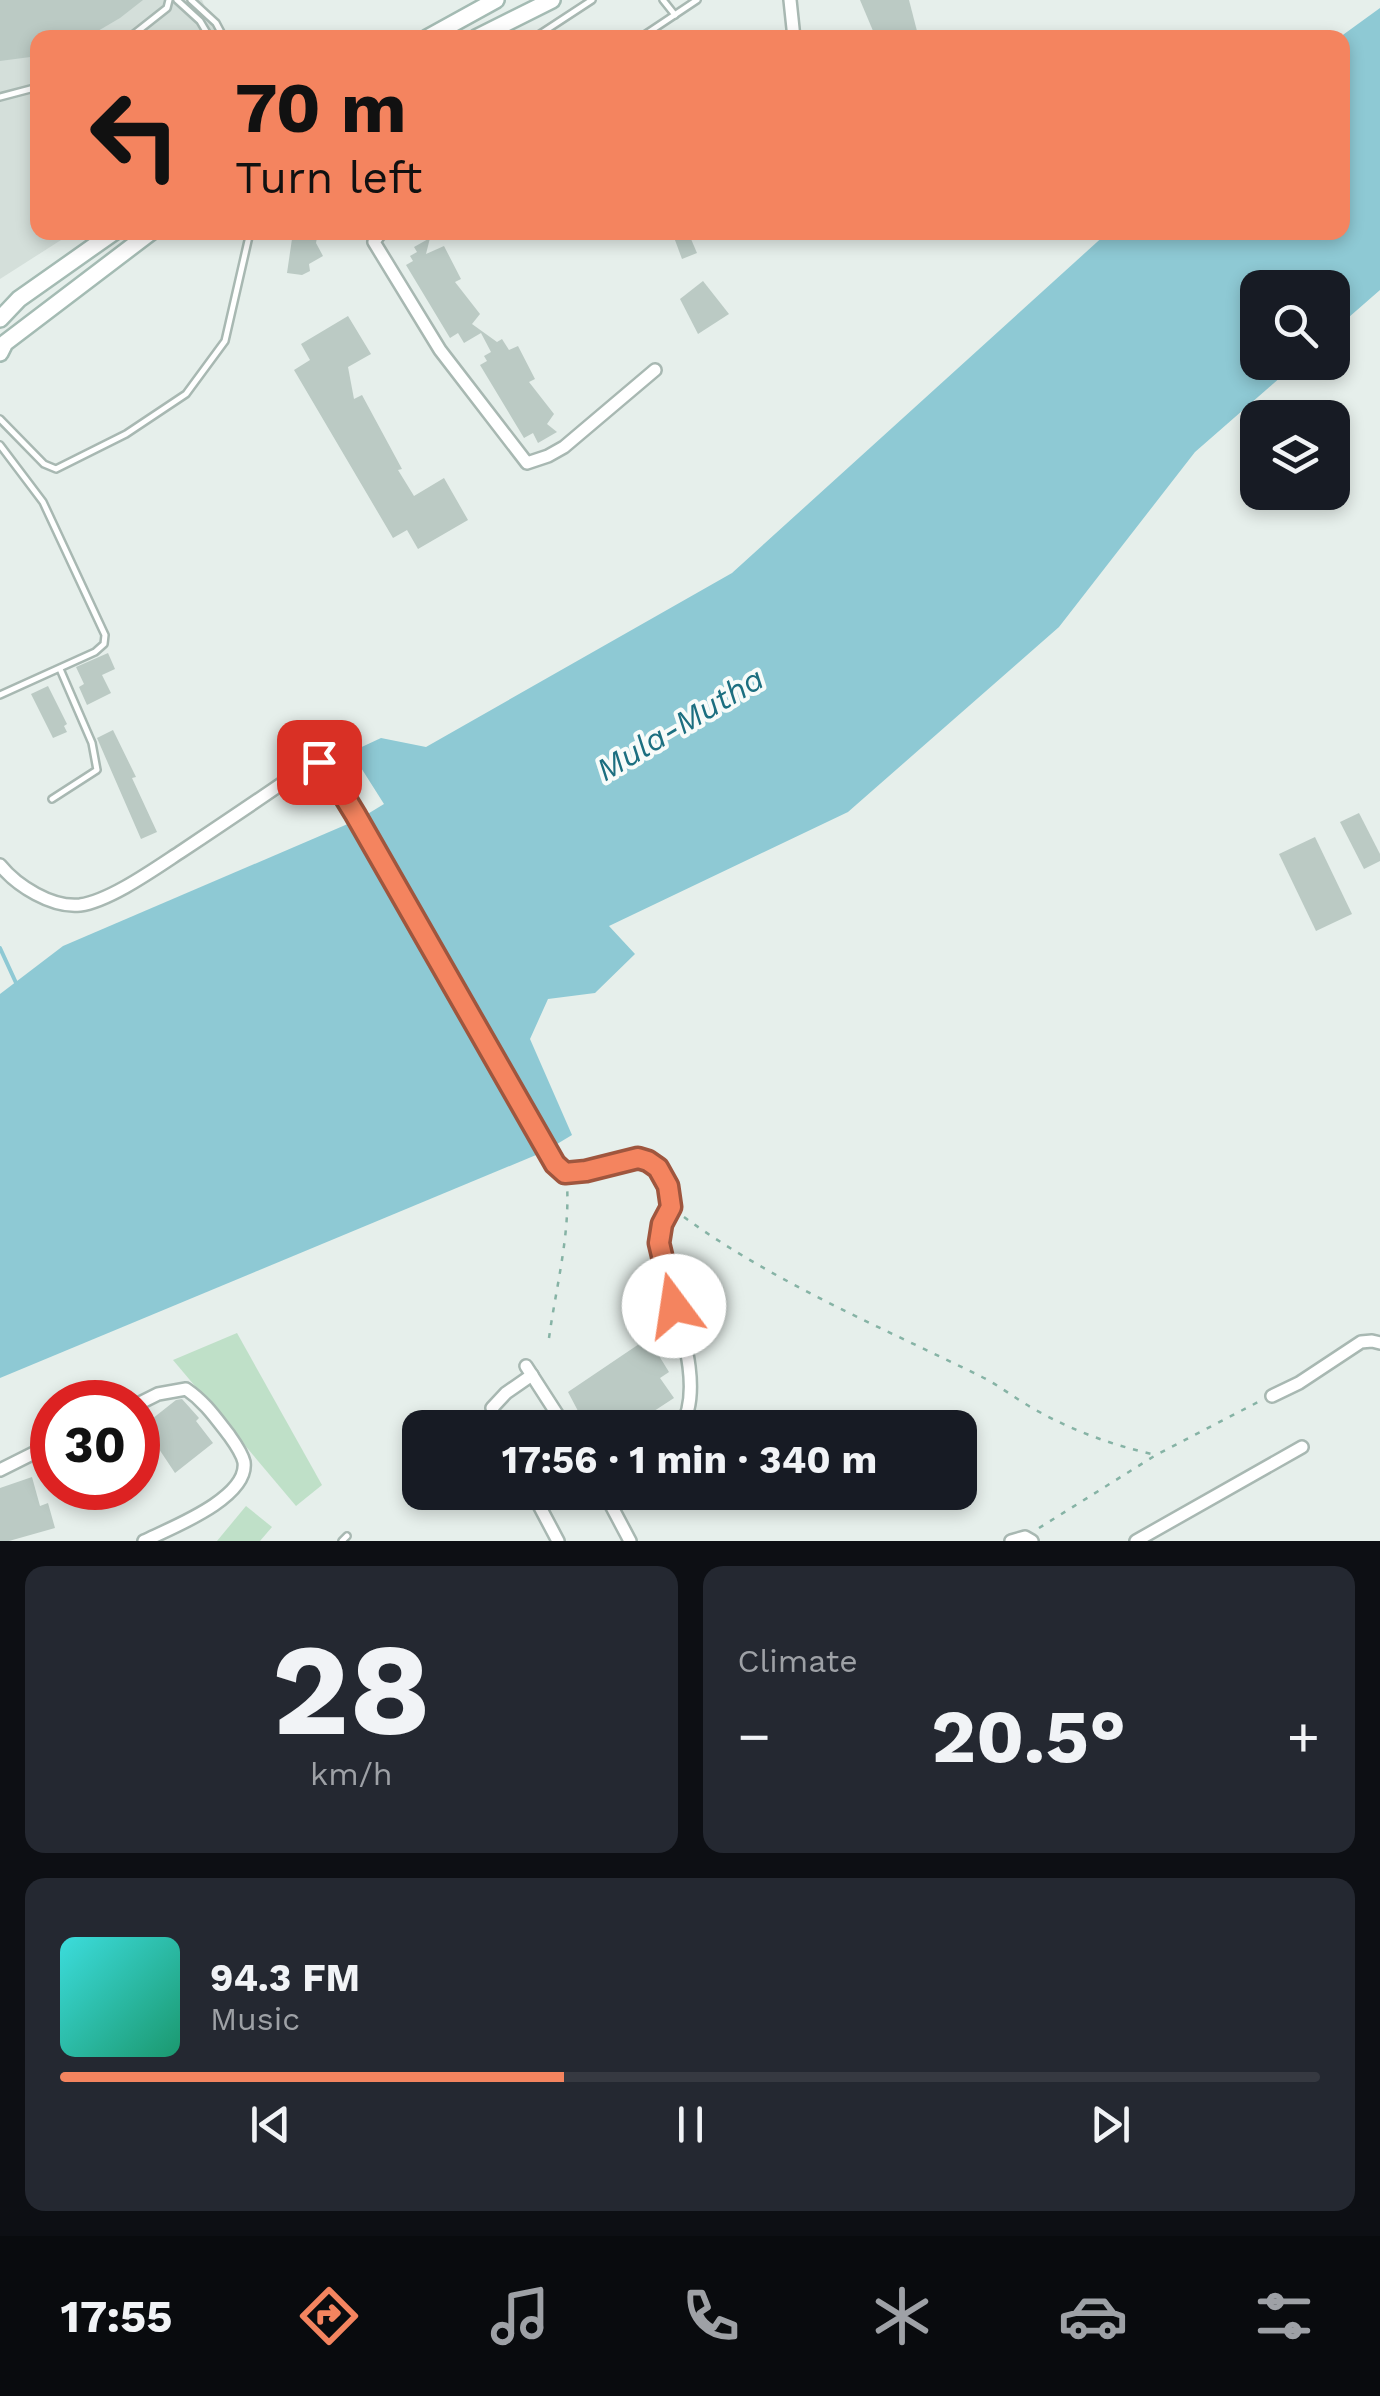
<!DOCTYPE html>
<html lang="en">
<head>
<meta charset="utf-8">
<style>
	:root { --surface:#171b24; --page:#242831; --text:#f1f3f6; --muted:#9ea1a6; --line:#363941; --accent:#f4845f }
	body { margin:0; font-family:"Work Sans",sans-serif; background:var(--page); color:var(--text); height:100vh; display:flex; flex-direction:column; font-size:38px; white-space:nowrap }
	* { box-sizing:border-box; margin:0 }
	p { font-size:32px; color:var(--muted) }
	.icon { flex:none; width:55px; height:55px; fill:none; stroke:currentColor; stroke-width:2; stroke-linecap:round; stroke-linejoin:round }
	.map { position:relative; height:1541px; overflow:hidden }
	.drawer { display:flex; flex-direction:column; gap:25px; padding:25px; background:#0d0f14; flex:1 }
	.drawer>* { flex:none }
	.banner { position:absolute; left:30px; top:30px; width:1320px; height:210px; border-radius:20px; box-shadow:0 5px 15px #0003; background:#f4845f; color:#111; overflow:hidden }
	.controls { position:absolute; left:1240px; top:270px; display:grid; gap:20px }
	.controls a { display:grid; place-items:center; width:110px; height:110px; border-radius:20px; background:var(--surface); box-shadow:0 5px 15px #0003; font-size:50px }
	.speed { position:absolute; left:30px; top:1380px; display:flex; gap:20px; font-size:50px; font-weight:700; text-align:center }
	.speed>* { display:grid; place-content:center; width:130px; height:130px; border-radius:50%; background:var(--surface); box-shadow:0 5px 15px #0003; line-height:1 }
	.speed .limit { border:15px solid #d22; background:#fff; color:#111 }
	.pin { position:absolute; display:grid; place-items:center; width:85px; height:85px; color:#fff; margin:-42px; border-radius:20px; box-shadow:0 5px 15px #0006 }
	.me { position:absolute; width:110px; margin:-55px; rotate:346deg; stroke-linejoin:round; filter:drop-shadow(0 0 8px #0008) }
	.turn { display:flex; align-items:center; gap:35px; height:210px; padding:0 40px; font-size:45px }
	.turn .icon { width:130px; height:130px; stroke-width:2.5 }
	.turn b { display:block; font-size:70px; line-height:85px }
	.big { font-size:75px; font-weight:700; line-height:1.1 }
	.drawer .tile { flex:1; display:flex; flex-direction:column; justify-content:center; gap:15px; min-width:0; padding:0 35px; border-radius:20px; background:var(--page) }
	.drawer .dial { align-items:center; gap:0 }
	.dial b { font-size:130px; line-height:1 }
	.song { display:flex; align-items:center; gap:30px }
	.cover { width:120px; height:120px; border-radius:15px; background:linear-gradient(135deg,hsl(180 70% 55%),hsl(160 70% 35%)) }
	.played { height:10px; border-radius:5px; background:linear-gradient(90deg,var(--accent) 40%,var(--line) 40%) }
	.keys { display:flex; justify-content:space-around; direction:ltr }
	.heat { display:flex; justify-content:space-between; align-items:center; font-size:55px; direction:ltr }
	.drawer .tiles { flex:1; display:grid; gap:25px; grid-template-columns:1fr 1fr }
	.tile:last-child { grid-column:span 2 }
	.trip { position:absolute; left:402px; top:1410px; width:575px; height:100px; border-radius:20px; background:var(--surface); box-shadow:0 5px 15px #0003; font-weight:700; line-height:100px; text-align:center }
	.tab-bar { display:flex; height:160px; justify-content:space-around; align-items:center; background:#090b0e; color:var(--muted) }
	.tab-bar .icon { width:70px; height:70px }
	.tab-bar .current { color:var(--accent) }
	.tab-bar b { font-size:45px; color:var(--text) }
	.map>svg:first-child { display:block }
	.built { fill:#d4dfda }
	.green { fill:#bfe0c8 }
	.water { fill:#8ec9d4 }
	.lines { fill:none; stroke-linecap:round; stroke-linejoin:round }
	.stream { stroke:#8ec9d4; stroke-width:4 }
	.building { fill:#bbcac4 }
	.service-casing { stroke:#a8b8b2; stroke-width:10 }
	.minor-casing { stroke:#a8b8b2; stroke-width:16 }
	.secondary-casing { stroke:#a4bbb3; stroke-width:20 }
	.path { stroke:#86b3a5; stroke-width:2.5; stroke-dasharray:5 8; stroke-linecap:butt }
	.service { stroke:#fff; stroke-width:5 }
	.minor { stroke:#fff; stroke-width:11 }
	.secondary { stroke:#fff; stroke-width:15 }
	.route-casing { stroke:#9f563e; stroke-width:25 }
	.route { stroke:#f4845f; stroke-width:18 }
	.labels { text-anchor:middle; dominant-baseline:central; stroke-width:8; stroke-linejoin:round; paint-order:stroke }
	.water-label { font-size:32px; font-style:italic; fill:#1c6f80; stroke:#f7fbf9 }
</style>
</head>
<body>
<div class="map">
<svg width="1380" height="1541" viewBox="0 0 1380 1541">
	<rect width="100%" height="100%" fill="#e6efeb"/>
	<polygon class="built" points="0,0 202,0 218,37 38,38 38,232 72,233 0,279"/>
	<g class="green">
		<polygon points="237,1333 322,1485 296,1506 173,1360"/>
		<polygon points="246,1506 272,1527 260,1541 217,1541"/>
	</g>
	<g class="water">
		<polygon points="1380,8 1380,290 1333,331 1332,288 1258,288 1258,362 1297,363 1195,452 1059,627 848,812 609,926 635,954 595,993 548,999 530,1039 572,1135 557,1144 361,818 384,804 351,752 381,738 426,747 732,573 1107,233 1342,232 1342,38 1340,37"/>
		<polygon points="357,820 548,1150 0,1378 0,994 63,946"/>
	</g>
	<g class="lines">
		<polyline class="stream" points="0,948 17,985"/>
	</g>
	<g class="building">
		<polygon points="0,0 143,0 120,18 86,38 38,38 38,56 0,61"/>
		<polygon points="860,0 909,0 917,31 912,38 876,38"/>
		<polygon points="293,232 318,232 316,243 323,256 309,264 310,271 302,275 287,273"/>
		<polygon points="672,232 688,232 697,253 682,259"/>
		<polygon points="430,238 426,254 444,246 461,279 455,282 480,314 472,324 497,342 502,339 509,350 518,346 535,379 529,382 554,414 547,424 557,432 538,443 533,433 524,438 480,365 487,361 484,356 491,352 481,333 464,343 458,333 450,338 406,265 413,261 410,256 417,252 414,247"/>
		<polygon points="703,281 729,314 698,334 680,299"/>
		<polygon points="348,316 371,354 348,367 354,399 362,395 402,469 398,470 414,496 444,478 468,520 418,549 407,530 393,538 294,370 310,360 301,344"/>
		<polygon points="108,653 115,669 102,675 111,693 87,705 79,687 84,684 76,667"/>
		<polygon points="48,686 67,724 64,726 67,732 53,738 31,694"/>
		<polygon points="113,730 136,777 132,778 157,832 141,839 97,738"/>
		<polygon points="1359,813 1380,854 1380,861 1364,869 1340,822"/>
		<polygon points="1315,837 1352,914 1316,931 1279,854"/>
		<polygon points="648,1338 669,1372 660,1378 674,1398 628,1428 587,1428 568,1392"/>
		<polygon points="182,1399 199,1418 196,1421 213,1443 175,1473 159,1449 145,1460 138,1449 138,1430 176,1400"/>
		<polygon points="32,1477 40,1506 48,1503 55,1528 9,1541 0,1541 0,1488"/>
		<polygon points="80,1488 135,1488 136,1492 83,1505"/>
	</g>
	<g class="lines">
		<g class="service-casing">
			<g id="service">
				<polyline points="177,0 200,21 210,38"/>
				<polyline points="191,0 216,23 224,38"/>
				<polyline points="663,0 675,15"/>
				<polyline points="129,38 167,8 169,0"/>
				<polyline points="534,38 592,0"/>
				<polyline points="640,38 697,0"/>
				<polyline points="0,97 38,87"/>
				<polyline points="0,419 44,464 56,469 126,434 186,394 225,341 250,232"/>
				<polyline points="0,445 43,502 105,635 104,644 95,652 0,695"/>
				<polyline points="52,799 97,770 92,743 60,669"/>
				<polyline points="342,1541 347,1536"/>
			</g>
		</g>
		<g class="minor-casing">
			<g id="minor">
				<polyline points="790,0 794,38"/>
				<polyline points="381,232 374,242 440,350 527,463 548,456 564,447 655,370"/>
				<path d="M0,865C17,886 52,908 80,905C110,901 156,868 182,851C224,823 267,794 309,765L319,762L327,768L555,1164L565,1173C573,1172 581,1172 588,1171C604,1168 624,1157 640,1158C646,1159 649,1161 654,1165C665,1173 673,1191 671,1206C668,1222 657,1226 661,1249C669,1297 709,1385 680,1428"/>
				<polyline points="526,1366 566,1428"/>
				<polyline points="1272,1396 1299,1383 1361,1342 1372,1341 1380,1343"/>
				<path d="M138,1404L158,1394L186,1389C205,1402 215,1417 229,1435C234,1442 242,1453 244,1462C249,1498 171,1528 144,1541"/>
				<polyline points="498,1428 492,1408 506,1393 532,1375"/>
				<polyline points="0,1470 52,1444"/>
				<polyline points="532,1492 558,1541"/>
				<polyline points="604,1492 630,1541"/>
				<polyline points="1011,1541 1025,1537 1032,1541"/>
				<polyline points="1136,1541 1302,1447"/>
			</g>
		</g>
		<g class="secondary-casing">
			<g id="secondary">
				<polyline points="427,38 496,0"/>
				<polyline points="476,38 552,0"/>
				<polyline points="0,319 19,299 114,232"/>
				<polyline points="0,353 5,343 151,232"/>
			</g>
		</g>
		<g class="path">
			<path d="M684,1217C773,1282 883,1328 982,1377C1000,1386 1016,1399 1034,1409C1073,1431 1112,1445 1156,1455"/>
			<path d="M549,1338C556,1287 570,1236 567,1184"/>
			<polyline points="1039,1528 1156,1455 1262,1400"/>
		</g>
		<use href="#service" class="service"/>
		<use href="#minor" class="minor"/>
		<use href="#secondary" class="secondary"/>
	</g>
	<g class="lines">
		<g class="route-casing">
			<polyline id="route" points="319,762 327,768 355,814 555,1164 565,1173 586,1171 638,1158 648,1161 658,1168 668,1186 671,1207 662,1224 659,1243 674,1306"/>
		</g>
		<use href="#route" class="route"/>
	</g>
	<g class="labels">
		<g class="water-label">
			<text transform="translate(680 724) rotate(-31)">Mula-Mutha</text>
		</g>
	</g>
</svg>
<div class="controls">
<a><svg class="icon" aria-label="search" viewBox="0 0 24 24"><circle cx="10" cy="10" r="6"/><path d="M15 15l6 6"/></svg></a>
<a><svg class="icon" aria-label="layers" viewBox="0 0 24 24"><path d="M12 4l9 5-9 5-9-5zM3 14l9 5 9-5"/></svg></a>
</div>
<div class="speed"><div class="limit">30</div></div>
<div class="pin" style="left:319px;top:762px;background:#d93025"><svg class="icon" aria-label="arrive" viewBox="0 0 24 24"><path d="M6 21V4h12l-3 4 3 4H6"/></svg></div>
<svg class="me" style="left:674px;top:1306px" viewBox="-20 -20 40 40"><circle r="19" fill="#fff"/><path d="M0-13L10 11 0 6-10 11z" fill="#f4845f"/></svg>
<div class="trip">17:56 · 1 min · 340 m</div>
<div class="banner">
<div class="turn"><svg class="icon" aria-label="left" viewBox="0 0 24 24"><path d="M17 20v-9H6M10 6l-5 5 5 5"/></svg><div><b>70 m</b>Turn left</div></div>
</div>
</div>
<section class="drawer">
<div class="tiles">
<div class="tile dial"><b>28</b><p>km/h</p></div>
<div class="tile"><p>Climate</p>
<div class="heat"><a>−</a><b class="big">20.5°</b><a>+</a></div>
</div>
<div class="tile">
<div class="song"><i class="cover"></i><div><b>94.3 FM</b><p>Music</p></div></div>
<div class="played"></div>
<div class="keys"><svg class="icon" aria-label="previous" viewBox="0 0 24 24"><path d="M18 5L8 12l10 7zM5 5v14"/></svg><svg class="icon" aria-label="pause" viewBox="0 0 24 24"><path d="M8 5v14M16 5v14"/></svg><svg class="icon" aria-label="next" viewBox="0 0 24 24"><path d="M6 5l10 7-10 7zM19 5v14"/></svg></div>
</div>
</div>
</section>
<nav class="tab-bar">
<b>17:55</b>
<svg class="icon current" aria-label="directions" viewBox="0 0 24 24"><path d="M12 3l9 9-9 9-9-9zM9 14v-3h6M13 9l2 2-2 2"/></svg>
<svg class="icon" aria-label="music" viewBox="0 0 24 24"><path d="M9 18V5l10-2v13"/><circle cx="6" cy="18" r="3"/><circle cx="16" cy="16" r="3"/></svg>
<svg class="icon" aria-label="phone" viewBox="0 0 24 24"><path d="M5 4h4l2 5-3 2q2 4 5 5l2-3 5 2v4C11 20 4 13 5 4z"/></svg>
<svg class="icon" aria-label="climate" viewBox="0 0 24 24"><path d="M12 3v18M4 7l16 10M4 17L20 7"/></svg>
<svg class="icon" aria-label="car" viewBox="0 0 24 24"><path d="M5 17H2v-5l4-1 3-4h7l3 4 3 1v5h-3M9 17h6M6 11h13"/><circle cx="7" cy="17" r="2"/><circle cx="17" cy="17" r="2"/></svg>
<svg class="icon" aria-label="filters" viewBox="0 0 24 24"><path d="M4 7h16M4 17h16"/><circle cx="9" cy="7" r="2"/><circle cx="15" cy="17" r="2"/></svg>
</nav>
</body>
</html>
